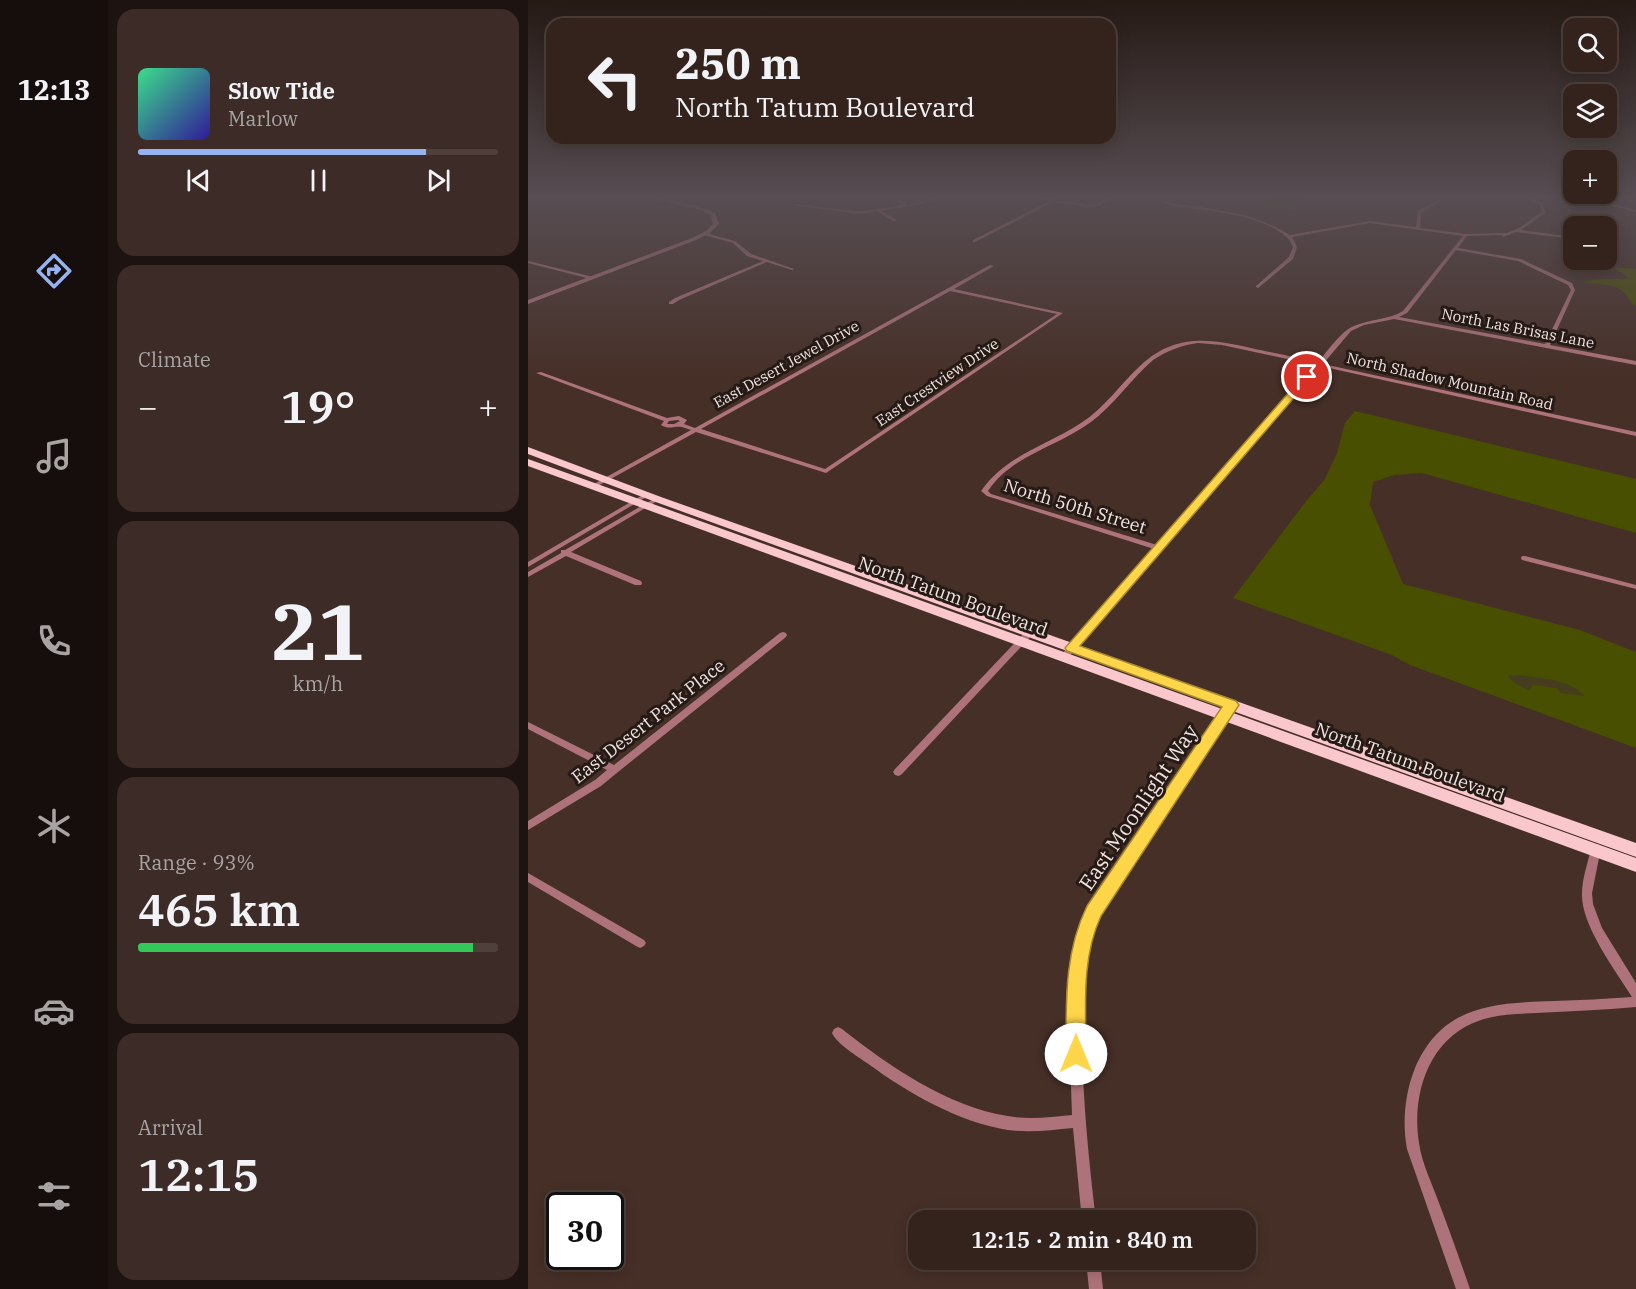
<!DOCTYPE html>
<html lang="en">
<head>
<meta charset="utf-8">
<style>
	:root { --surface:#34231d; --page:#3c2b26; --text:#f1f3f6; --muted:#a9a4a4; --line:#4e403b; --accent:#95b2f1 }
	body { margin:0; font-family:"IBM Plex Serif",serif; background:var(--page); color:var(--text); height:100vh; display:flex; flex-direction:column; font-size:22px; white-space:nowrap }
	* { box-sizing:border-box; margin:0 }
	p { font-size:20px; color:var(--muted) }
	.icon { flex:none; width:33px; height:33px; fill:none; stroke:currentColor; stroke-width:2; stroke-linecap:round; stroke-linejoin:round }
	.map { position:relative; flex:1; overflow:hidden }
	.panel { display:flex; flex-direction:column; gap:9px; padding:9px; background:#1d1310; width:420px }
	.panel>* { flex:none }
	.top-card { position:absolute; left:18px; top:18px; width:570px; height:126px; border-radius:18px; box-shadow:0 3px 15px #0003,0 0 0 2px var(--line); background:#34231d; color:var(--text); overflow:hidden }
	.buttons { position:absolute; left:1035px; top:18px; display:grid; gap:12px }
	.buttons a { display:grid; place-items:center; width:54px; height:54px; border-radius:12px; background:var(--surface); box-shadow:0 3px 15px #0003,0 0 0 2px var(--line); font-size:30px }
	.speed { position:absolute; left:18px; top:1192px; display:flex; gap:12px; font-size:30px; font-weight:700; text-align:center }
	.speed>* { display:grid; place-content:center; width:78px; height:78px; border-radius:50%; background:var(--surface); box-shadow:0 3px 15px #0003,0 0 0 2px var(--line); line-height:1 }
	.speed .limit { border:3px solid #111; border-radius:9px; background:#fff; color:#111 }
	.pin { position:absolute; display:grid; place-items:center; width:51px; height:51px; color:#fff; margin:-26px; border:3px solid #fff; border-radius:50%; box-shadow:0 2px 6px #0007 }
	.me { position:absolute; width:66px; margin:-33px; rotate:0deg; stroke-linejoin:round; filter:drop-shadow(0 0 4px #0008) }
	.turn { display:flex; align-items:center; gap:21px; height:126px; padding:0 30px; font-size:27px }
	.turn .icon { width:78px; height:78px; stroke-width:2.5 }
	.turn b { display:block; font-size:42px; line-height:51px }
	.big { font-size:45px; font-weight:600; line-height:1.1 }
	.panel .widget { flex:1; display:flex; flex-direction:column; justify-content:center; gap:9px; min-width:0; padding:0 21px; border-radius:18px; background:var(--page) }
	.panel .dial { align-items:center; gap:0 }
	.dial b { font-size:78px; line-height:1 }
	.song { display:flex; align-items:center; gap:18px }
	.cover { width:72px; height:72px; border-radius:9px; background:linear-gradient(135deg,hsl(150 70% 55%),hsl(250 70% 35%)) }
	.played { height:6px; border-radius:3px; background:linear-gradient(90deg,var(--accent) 80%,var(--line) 80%) }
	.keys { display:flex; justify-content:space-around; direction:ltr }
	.heat { display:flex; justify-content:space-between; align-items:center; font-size:33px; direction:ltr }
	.charge { height:9px; border-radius:4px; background:linear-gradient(90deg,#34c759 93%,var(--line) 0) }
	.trip { position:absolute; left:380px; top:1210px; width:348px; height:60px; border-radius:18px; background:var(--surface); box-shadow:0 3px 15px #0003,0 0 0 2px var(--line); font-weight:600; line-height:60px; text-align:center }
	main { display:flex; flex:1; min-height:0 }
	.menu { display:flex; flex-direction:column; width:108px; justify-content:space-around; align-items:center; background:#150e0c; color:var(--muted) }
	.menu .icon { width:42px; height:42px }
	.menu .selected { color:var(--accent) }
	.menu b { font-size:27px; color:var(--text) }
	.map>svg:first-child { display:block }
	.green { fill:#494f01 }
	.sand { fill:#453d1d }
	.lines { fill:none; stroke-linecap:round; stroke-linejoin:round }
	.minor { fill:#ae737a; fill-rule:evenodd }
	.tertiary { fill:#ae737a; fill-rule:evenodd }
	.primary { fill:#f9c7cc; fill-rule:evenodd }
	.route { fill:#ffd54a; stroke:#a68a30; stroke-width:1.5 }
	.labels { text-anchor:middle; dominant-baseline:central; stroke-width:6; stroke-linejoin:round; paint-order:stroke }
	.far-street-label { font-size:15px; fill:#f1e2dd; stroke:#251a16 }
	.street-label { font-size:18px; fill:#f1e2dd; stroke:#251a16 }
	.near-street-label { font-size:21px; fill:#f1e2dd; stroke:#251a16 }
</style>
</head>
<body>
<main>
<nav class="menu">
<b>12:13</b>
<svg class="icon selected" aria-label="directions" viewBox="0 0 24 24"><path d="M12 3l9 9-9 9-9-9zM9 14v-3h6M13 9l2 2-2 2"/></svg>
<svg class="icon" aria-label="music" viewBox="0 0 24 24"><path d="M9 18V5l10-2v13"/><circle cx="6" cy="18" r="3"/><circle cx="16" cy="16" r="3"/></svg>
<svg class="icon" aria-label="phone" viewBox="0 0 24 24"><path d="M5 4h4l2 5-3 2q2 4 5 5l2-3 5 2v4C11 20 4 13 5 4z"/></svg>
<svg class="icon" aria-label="climate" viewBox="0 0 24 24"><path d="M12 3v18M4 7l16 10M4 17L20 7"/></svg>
<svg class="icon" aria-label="car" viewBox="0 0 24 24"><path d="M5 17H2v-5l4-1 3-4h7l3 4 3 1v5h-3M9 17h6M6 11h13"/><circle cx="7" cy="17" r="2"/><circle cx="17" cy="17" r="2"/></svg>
<svg class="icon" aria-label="filters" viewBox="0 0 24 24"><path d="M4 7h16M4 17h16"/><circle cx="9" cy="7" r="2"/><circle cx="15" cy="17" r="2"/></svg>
</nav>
<section class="panel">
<div class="widget">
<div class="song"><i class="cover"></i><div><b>Slow Tide</b><p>Marlow</p></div></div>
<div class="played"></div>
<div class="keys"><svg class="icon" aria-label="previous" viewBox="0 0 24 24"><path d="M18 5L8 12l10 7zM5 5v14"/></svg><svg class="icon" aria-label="pause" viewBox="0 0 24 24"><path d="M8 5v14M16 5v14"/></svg><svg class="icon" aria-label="next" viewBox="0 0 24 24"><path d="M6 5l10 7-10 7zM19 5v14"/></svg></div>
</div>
<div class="widget"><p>Climate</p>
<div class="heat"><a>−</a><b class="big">19°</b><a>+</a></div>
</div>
<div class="widget dial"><b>21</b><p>km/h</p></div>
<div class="widget"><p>Range · 93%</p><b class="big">465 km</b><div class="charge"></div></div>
<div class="widget"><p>Arrival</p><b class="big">12:15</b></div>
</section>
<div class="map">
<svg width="1108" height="1289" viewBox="0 0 1108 1289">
	<rect width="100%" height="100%" fill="#462f27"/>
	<g class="green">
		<polygon points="748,197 778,197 764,206 776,211 747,208 734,205"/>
		<path d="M1084,267L1108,269V306C1100,302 1101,296 1095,291C1085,283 1068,284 1056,283C1069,276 1088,281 1102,278Z"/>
		<polygon points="827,411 1108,479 1108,533 894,473 867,475 845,482 842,505 875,584 1052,630 1108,652 1108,748 882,665 864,655 705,598 779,500 797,479 809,453 817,423"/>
	</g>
	<path class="sand" d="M991,675C1010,678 1044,679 1056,696L1032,693L1029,688L1005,685L1002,690C994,688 985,683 980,676Z"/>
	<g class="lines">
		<g class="minor">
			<path d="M363,197H368L379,205C391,203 401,197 413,197L390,205L353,211L368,220L367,222L349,211L332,214L266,205L268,204L332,212L375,205Z"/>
			<path d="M500,197H511L562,205C571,204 578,197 587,197L571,206L562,207L525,202L447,242H445V240L521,201Z"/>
			<path d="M633,197H637L636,200L642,203C684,209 725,212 762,235L842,221L888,227L890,211L915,197H920L893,213L892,228L938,234L979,233L991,228L1014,212L1012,205L993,197H999L1015,203L1017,213L993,230L1046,237V239L988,232L975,237L973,235L939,236L930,248L993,259L1044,283L1047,290L1022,345L1108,361V365L866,319L836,325L823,331L795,364L1108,432V436L792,366L539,659H533L532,657L533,655L626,549L459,496L453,491C478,455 518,446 553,423C577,408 592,384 612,366C648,332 684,339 727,349C748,353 769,358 790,362C799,352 813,331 826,326C842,319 860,320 875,311L935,236L842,223L764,237L769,247L765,259L730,288L728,287V286L761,257L765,247C763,243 761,238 757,236C735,217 697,213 669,209C657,207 644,207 633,202ZM928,250L990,261L1040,285L1043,290L1017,344L871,317L879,313ZM670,343L694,345L787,365L629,545L463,494L460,491C484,455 529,447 563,422C586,405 603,379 625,360C639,351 653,345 670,343Z"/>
			<path d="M1028,197C1055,197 1082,203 1108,210V212L1085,206Z"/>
			<polygon points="177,233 207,241 223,254 266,269 264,270 239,262 151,300 145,304 141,304 141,302 147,298 235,261 219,256 205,243 176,235"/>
			<rect x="1078" y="241" width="2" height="2"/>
			<polygon points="0,261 65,277 65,278 63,279 0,263"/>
			<path d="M462,265L466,266L426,289L535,313L298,473L168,432L68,487H64V485L163,430C160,429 157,428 154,427C146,426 141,430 133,425L136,421L8,373L13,372L139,418L151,416L159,420L156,424L167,428ZM422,291L529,314L297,469L173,429ZM150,420L152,421L146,424H139L141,421Z"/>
			<polygon points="118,493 121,495 120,496 0,567 0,562"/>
			<polygon points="129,497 131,498 131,500 43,552 113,581 114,583 113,585 107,585 38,556 0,577 0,572 33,553 33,550 37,550"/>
			<polygon points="994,556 997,556 1108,585 1108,589 994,560 993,558"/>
			<polygon points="502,629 506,632 505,634 373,775 370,776 367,775 365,772 367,769 499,630"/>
			<polygon points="255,632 258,633 259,635 258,637 90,772 73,786 0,830 0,821 67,780 79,770 0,729 0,722 86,765 252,633"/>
			<path d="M703,702L706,703L707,705L706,707L571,913C554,955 553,999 554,1043C555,1103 561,1162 568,1221H554L545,1128C524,1130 502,1133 480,1130C430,1122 380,1093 339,1063C329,1056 309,1044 304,1033L306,1029L310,1027L314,1029C361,1066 420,1107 480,1116C501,1120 523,1117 544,1115C543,1087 542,1059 542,1031C542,988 544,947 562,908L700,703Z"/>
			<path d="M1068,844L1072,845L1073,848L1064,893L1065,904L1074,928L1108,983V1007C1075,1010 1041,1011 1008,1013C990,1014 971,1014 953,1020C902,1036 883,1093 891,1143C894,1164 904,1183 911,1203C922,1232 932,1260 942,1289H928L879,1149C874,1122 877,1093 887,1068C914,1005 966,1003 1026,1001C1052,1000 1078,999 1104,997C1087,970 1053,925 1054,894C1054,878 1060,863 1063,848L1064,845Z"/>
			<polygon points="0,873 116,940 118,943 116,946 112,948 108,946 0,882"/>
			<polygon points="558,1260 572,1260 575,1289 561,1289"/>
		</g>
		<path class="tertiary" d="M117,197C138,197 168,204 187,213L191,224L182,233L168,240L0,304V300L164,238L178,231L185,224L183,215L173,210Z"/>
		<g class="primary">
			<polygon points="0,447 133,497 1108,843 1108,857 125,501 0,454"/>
			<polygon points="0,459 1108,858 1108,872 0,466"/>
		</g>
	</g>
	<linearGradient id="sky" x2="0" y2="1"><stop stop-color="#261a15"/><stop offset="0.52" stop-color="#574d52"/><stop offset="1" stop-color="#574d52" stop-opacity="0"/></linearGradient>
	<rect width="1108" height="378" fill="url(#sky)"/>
	<path class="route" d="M776,375L784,377L552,646L708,701L711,705L573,916C553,959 558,1008 558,1054L555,1061L548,1064L541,1061L538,1054C538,1002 536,953 559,906L694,707L539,651L537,648Z"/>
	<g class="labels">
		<g class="far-street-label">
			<text transform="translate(990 328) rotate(11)">North Las Brisas Lane</text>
			<text transform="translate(258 364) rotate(-29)">East Desert Jewel Drive</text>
			<text transform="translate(922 381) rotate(13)">North Shadow Mountain Road</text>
			<text transform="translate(409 382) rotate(-34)">East Crestview Drive</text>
		</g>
		<g class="street-label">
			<text transform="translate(547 506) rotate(17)">North 50th Street</text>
			<text transform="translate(425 596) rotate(20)">North Tatum Boulevard</text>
			<text transform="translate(120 721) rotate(-38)">East Desert Park Place</text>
			<text transform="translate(882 762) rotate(20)">North Tatum Boulevard</text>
		</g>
		<g class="near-street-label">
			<text transform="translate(610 807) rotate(-56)">East Moonlight Way</text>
		</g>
	</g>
</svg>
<div class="buttons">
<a><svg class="icon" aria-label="search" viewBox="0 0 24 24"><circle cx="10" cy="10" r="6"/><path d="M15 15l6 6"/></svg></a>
<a><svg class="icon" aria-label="layers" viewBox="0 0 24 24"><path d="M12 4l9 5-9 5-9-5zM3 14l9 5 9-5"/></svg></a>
<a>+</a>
<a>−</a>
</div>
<div class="speed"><div class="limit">30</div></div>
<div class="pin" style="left:779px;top:377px;background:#d93025"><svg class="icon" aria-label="arrive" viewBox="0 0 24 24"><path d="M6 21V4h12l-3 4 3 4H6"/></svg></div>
<svg class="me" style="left:548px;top:1054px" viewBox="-20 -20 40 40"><circle r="19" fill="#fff"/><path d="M0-13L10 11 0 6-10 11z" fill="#ffd54a"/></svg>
<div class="trip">12:15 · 2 min · 840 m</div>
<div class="top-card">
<div class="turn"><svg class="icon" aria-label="left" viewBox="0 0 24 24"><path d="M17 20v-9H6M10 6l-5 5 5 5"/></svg><div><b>250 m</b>North Tatum Boulevard</div></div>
</div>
</div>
</main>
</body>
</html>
